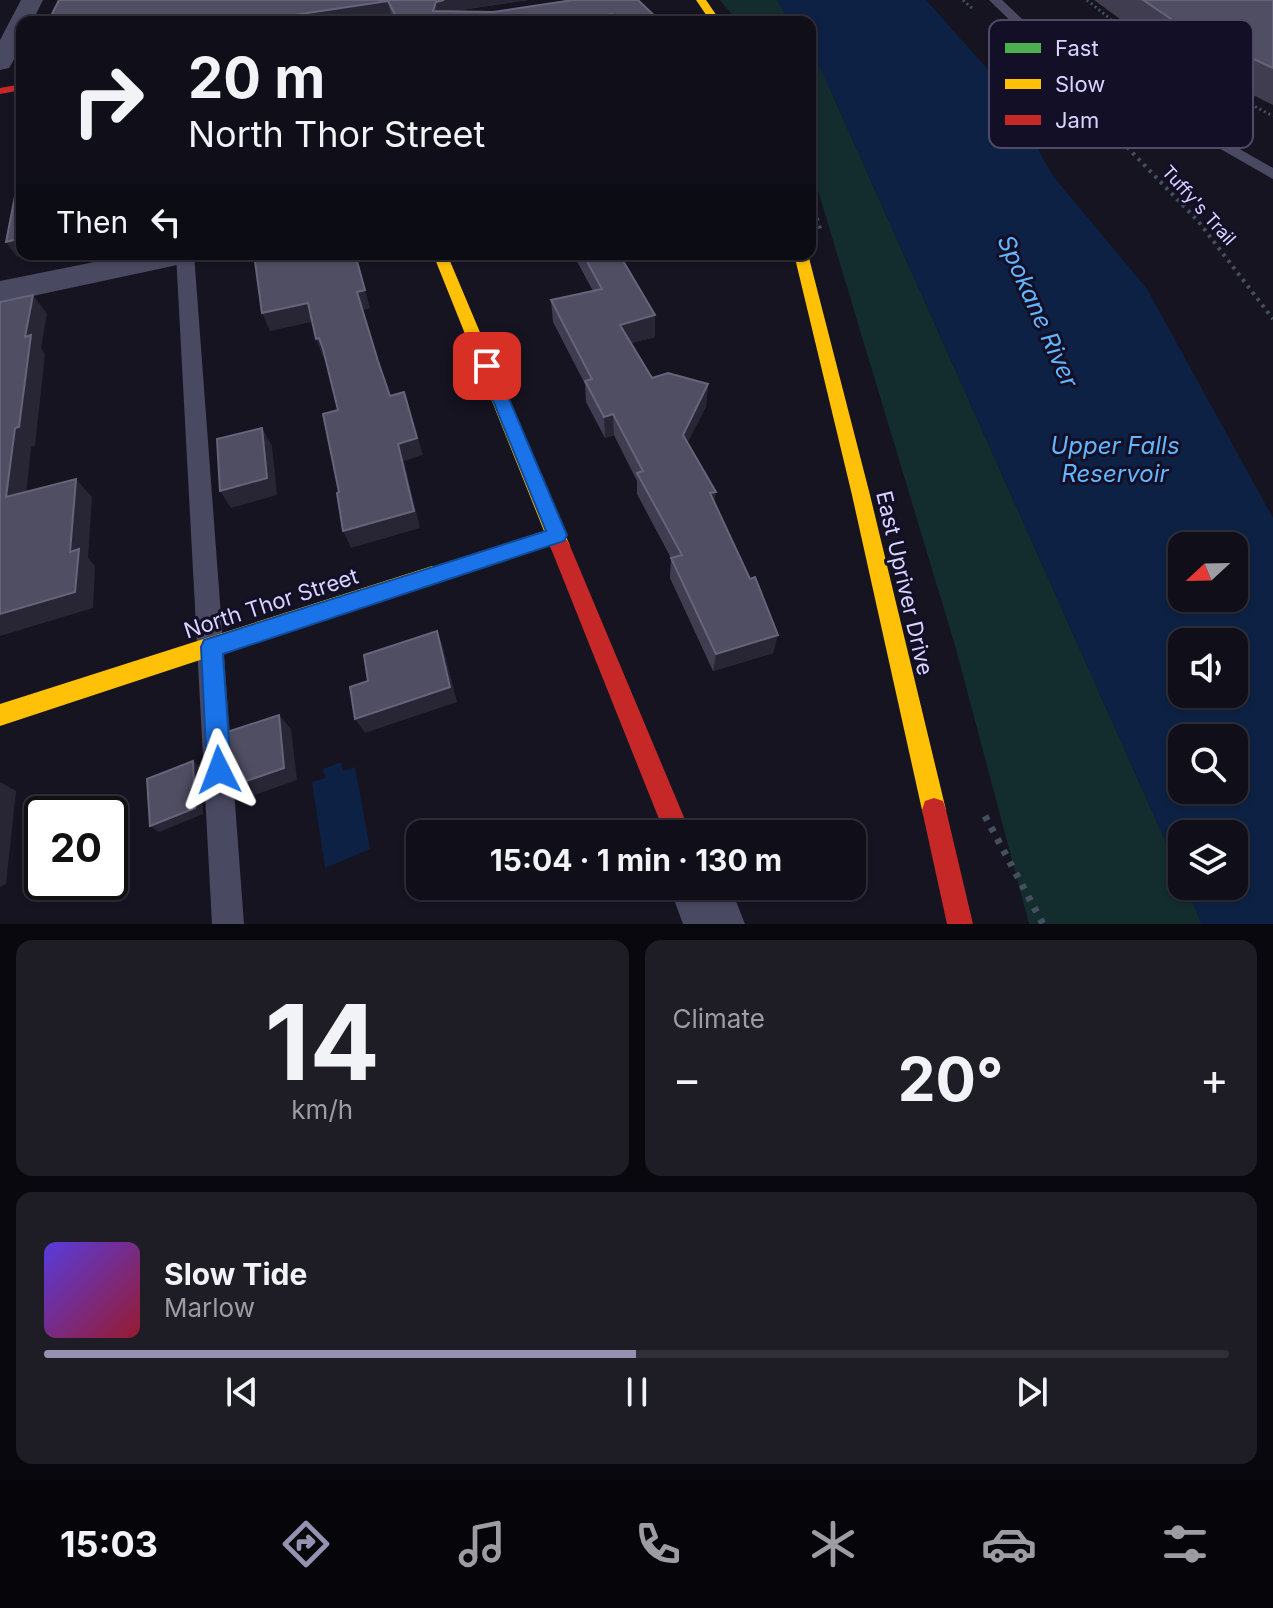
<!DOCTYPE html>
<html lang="en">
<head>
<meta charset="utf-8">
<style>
	:root { --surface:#100f19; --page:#1e1d26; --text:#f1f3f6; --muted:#9c9ca2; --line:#302f38; --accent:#9591b1 }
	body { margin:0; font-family:Inter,sans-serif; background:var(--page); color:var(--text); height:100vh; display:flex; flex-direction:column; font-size:30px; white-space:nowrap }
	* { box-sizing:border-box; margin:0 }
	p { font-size:26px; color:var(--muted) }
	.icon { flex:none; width:44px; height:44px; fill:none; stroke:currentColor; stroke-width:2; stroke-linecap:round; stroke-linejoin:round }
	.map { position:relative; height:924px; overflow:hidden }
	.sheet { display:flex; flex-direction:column; gap:16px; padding:16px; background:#09080e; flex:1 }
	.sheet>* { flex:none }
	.banner { position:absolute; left:16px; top:16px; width:800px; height:244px; border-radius:16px; box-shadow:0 2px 6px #0004,0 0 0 2px var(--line); background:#100f19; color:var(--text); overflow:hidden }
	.needle { width:52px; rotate:248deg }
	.controls { position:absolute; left:1168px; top:532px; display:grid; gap:16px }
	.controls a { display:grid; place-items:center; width:80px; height:80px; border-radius:16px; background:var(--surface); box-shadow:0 2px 6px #0004,0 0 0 2px var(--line); font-size:40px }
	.speed { position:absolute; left:24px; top:796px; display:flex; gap:16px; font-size:40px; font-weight:700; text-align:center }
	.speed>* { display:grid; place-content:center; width:104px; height:104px; border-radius:50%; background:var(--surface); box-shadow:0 2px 6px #0004,0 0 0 2px var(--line); line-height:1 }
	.speed .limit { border:4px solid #111; border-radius:12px; background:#fff; color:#111 }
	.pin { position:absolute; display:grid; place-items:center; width:68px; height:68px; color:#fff; margin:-34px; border-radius:16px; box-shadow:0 4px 12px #0006 }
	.me { position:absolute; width:88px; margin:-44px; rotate:357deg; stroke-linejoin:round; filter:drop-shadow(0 0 6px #0008) }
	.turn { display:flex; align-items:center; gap:28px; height:168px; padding:0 40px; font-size:36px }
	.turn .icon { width:104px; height:104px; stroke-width:2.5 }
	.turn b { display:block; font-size:56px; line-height:68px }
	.then { display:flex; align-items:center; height:76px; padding:0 40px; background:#0003; gap:16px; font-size:30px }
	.big { font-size:60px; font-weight:700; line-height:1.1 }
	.sheet .widget { flex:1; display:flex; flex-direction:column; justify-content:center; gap:12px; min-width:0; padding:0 28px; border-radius:16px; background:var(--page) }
	.sheet .dial { align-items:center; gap:0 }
	.dial b { font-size:104px; line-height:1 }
	.song { display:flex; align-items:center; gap:24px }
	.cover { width:96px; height:96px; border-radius:12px; background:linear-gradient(135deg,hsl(250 70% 55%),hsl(350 70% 35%)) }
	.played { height:8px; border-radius:4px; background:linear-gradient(90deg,var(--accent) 50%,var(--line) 50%) }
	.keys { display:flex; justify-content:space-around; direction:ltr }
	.heat { display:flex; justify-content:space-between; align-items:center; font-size:44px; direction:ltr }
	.sheet .tiles { flex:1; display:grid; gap:16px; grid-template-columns:1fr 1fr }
	.widget:last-child { grid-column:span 2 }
	.trip { position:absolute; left:406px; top:820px; width:460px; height:80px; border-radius:16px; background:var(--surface); box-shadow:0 2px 6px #0004,0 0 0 2px var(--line); font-weight:700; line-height:80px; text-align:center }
	.tab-bar { display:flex; height:128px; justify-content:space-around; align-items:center; background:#06060a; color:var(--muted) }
	.tab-bar .icon { width:56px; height:56px }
	.tab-bar .active { color:var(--accent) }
	.tab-bar b { font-size:36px; color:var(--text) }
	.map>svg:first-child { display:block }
	.green { fill:#132c2d }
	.water { fill:#0d2144; fill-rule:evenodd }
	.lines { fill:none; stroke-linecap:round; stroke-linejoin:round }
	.path-far2 { stroke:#44505f; stroke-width:3; stroke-dasharray:2 3; stroke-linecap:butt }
	.path-far1 { stroke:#44505f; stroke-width:4; stroke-dasharray:3 5; stroke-linecap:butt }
	.path { stroke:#44505f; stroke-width:7; stroke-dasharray:5 8; stroke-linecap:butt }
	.lane { fill:#4a4962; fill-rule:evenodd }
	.street { fill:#4a4962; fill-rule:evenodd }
	.fast { fill:#4caf50; fill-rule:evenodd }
	.slow { fill:#ffc107; fill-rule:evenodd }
	.jam { fill:#c62828; fill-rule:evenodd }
	.wall { fill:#403d50 }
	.shaded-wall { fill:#282635 }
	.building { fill:#504e63; stroke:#66637b; stroke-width:2 }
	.route { fill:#1a73e8; stroke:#114b97; stroke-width:2 }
	.labels { text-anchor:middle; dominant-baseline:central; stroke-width:6; stroke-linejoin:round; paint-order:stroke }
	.far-street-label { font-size:18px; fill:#d9d4ff; stroke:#130f26 }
	.street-label { font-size:22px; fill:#d9d4ff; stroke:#130f26 }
	.water-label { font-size:24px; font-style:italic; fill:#62b6ff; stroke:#130f26 }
	.key { fill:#130f26; stroke:#4e4a67; stroke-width:2 }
	.key-label { font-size:22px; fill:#d9d4ff }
</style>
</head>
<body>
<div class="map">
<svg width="1273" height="924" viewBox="0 0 1273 924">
	<rect width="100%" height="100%" fill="#161421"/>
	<g class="green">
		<polygon points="720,0 777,0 791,22 738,22"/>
		<polygon points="810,52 822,71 1182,878 1182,886 1186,886 1202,924 1029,924 956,649 810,164"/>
	</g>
	<g class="water">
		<path d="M777,0H926L1001,84L1053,176L1147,289L1273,518V924H1202L1186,886H1234V834H1182V878L822,71L810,52V22H791ZM1182,546H1234V598H1182ZM1182,642H1234V694H1182ZM1182,738H1234V790H1182Z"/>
		<polygon points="341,762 343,771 355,767 370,849 325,868 312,782 325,778 323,769"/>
	</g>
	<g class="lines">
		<g class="path-far2">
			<polyline points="963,0 974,10"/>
			<polyline points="1087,0 1149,51 1273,116"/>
			<polyline points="1049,74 1129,149"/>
		</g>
		<g class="path-far1">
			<polyline points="1127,147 1198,221 1273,319"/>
			<polyline points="810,195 821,232"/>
		</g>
		<polyline class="path" points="985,816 1043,924"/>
		<g class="lane">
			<polygon points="989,0 1002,0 1038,34 1273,168 1273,179 1030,40"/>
			<polygon points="176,254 194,254 244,924 212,924"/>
		</g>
		<g class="street">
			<path d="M21,0H43L32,22H22C22,40 19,53 9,68L0,70V40Z"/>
			<polygon points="134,254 198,254 194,261 182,264 0,303 0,281"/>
			<polygon points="669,886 730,886 745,924 683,924"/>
		</g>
		<polygon class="fast" points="557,527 564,529 567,535 564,541 432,584 425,581 422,575 425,569"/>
		<g class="slow">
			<polygon points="696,0 706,0 721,22 711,22"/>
			<polygon points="433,254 447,254 570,546 567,552 560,554 553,552 550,546"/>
			<polygon points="794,254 808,254 870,495 946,810 943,819 934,822 925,819 922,810 852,495"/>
			<polygon points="432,566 439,569 442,575 439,581 0,726 0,704"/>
		</g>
		<g class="jam">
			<polygon points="22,84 22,90 0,94 0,88"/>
			<polygon points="560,538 567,540 570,546 691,834 665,834 550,546 553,540"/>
			<polygon points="934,798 943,801 946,810 973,924 947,924 922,810 925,801"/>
		</g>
	</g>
	<g class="wall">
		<polygon points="59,0 528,0 453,11 493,12 573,0 661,22 395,22 391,14"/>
		<polygon points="1094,0 1273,0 1273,105 1164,51"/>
		<polygon points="573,254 619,254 655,315 655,337 631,343 652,378 708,384 706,406 687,443 714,503 773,653 713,671 670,578 671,558 637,494 637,481 614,435 605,438 586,402 585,384 553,322 551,300 593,291"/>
	</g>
	<g class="shaded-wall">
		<polygon points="444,0 528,0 448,12 433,11 436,2"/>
		<polygon points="388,1 391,14 338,22 248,22"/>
		<polygon points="612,14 612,22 563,22"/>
		<polygon points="22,238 22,254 30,254 17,257 6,242"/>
		<polygon points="355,254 370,308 363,310 357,292"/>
		<polygon points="33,295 47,314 41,348 45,354 35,446 31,447 24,515 6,497 25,337"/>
		<polygon points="308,303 316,321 270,331 262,313"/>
		<polygon points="655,315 655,337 621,346 620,325"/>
		<polygon points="319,338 326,356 323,357 316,339"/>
		<polygon points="708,384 706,406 681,455 683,435"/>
		<polygon points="404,392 423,455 404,461 420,528 351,548 343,531 398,444"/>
		<polygon points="613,414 614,435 605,438 604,417"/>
		<polygon points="262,428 272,446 277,495 231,508 220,491"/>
		<polygon points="76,479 92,497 88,558 95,566 93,608 0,636 0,614 70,552"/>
		<polygon points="716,492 713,512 710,493"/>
		<polygon points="437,631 443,647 457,702 365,733 355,719"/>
		<polygon points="778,635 773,653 713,671 716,654"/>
		<polygon points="279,715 291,729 297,780 238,801 223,789"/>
		<polygon points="193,761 201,768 203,814 159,832 150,826"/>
		<polygon points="0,782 16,791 6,884 0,887"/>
	</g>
	<g class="building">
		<polygon points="59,0 444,0 436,2 433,11 493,12 573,0 638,0 661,22 619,22 612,14 563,22 399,22 388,1 248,22 48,22"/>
		<polygon points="1143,0 1273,0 1273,68 1177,23"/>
		<polygon points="22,161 22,238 6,242"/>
		<polygon points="254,254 355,254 365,290 357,292 378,361 390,396 404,392 417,438 398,444 414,511 343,531 337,493 339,492 323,414 338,410 323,349 319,338 316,339 308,303 262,313"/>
		<polygon points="583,254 619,254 655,315 620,325 652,378 668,373 708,384 683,435 716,492 710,493 750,579 755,577 778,635 716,654 671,558 682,555 637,473 643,471 613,414 604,417 585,381 592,379 551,300 602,289"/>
		<polygon points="33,295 25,337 31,335 19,427 15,428 6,497 76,479 70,552 79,549 75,592 0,614 0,302"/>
		<polygon points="262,428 267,478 220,491 217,439"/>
		<polygon points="437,631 450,687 355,719 350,687 368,681 364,655"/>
		<polygon points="279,715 284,768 223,789 220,742 225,740 224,733"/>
		<polygon points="193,761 195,808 150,826 147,779"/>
	</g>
	<polygon class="route" points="487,361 495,366 567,535 564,541 223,654 231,770 227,779 219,782 210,779 207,770 201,647 204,640 546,531 479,366"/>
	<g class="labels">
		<g class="far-street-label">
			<text transform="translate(1199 205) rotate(48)">Tuffy's Trail</text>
		</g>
		<g class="street-label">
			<text transform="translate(905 583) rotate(77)">East Upriver Drive</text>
			<text transform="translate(271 603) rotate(-18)">North Thor Street</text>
		</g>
		<g class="water-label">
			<text transform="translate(1038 311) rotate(66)">Spokane River</text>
			<text x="1115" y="445">Upper Falls<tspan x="1115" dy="28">Reservoir</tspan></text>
		</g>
	</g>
	<rect x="989" y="20" width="264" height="128" rx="12" class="key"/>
	<rect x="1005" y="43" width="36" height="10" fill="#4caf50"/>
	<rect x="1005" y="79" width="36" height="10" fill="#ffc107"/>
	<rect x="1005" y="115" width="36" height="10" fill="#c62828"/>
	<g class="key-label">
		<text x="1055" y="56">Fast</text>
		<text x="1055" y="92">Slow</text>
		<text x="1055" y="128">Jam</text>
	</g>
</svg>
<div class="controls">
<a><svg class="needle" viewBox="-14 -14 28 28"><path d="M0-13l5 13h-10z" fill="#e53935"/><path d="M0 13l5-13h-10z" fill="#9c9ca2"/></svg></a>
<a><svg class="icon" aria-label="sound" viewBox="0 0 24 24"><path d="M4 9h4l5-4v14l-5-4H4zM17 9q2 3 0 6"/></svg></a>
<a><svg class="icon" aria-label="search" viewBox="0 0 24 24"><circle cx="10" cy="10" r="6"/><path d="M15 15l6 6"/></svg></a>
<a><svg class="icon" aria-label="layers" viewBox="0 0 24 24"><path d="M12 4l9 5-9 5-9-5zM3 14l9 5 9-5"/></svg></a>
</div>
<div class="speed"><div class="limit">20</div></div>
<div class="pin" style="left:487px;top:366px;background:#d93025"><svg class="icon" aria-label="arrive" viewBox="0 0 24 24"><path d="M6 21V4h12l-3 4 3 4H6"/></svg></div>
<svg class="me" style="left:219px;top:770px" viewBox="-20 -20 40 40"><path d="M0-17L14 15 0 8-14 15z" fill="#1a73e8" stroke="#fff" stroke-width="4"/></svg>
<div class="trip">15:04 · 1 min · 130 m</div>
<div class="banner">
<div class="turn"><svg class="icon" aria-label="right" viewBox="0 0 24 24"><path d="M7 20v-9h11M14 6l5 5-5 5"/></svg><div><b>20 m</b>North Thor Street</div></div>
<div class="then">Then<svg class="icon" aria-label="left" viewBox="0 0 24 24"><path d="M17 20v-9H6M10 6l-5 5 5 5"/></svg></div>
</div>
</div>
<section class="sheet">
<div class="tiles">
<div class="widget dial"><b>14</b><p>km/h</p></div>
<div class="widget"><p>Climate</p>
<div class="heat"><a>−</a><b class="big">20°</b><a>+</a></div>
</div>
<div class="widget">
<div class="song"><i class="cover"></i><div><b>Slow Tide</b><p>Marlow</p></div></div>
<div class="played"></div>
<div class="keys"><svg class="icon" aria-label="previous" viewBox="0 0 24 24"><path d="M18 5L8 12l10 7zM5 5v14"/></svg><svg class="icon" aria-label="pause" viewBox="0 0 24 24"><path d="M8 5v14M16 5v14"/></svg><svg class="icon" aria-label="next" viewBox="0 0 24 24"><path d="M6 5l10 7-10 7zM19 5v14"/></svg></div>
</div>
</div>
</section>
<nav class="tab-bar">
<b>15:03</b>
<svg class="icon active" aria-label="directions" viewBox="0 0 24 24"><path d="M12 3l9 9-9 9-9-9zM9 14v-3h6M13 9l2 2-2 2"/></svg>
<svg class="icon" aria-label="music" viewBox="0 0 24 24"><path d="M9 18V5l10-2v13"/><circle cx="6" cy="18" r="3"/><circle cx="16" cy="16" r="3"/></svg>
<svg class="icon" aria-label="phone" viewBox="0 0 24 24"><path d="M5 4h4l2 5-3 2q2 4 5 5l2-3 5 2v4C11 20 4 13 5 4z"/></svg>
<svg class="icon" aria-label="climate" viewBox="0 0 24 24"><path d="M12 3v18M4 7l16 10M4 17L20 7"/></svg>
<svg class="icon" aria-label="car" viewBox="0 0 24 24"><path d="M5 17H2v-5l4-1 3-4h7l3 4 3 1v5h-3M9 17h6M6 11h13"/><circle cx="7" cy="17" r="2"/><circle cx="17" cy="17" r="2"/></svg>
<svg class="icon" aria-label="filters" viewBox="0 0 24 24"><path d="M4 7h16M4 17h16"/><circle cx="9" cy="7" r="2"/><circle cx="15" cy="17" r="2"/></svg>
</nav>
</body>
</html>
